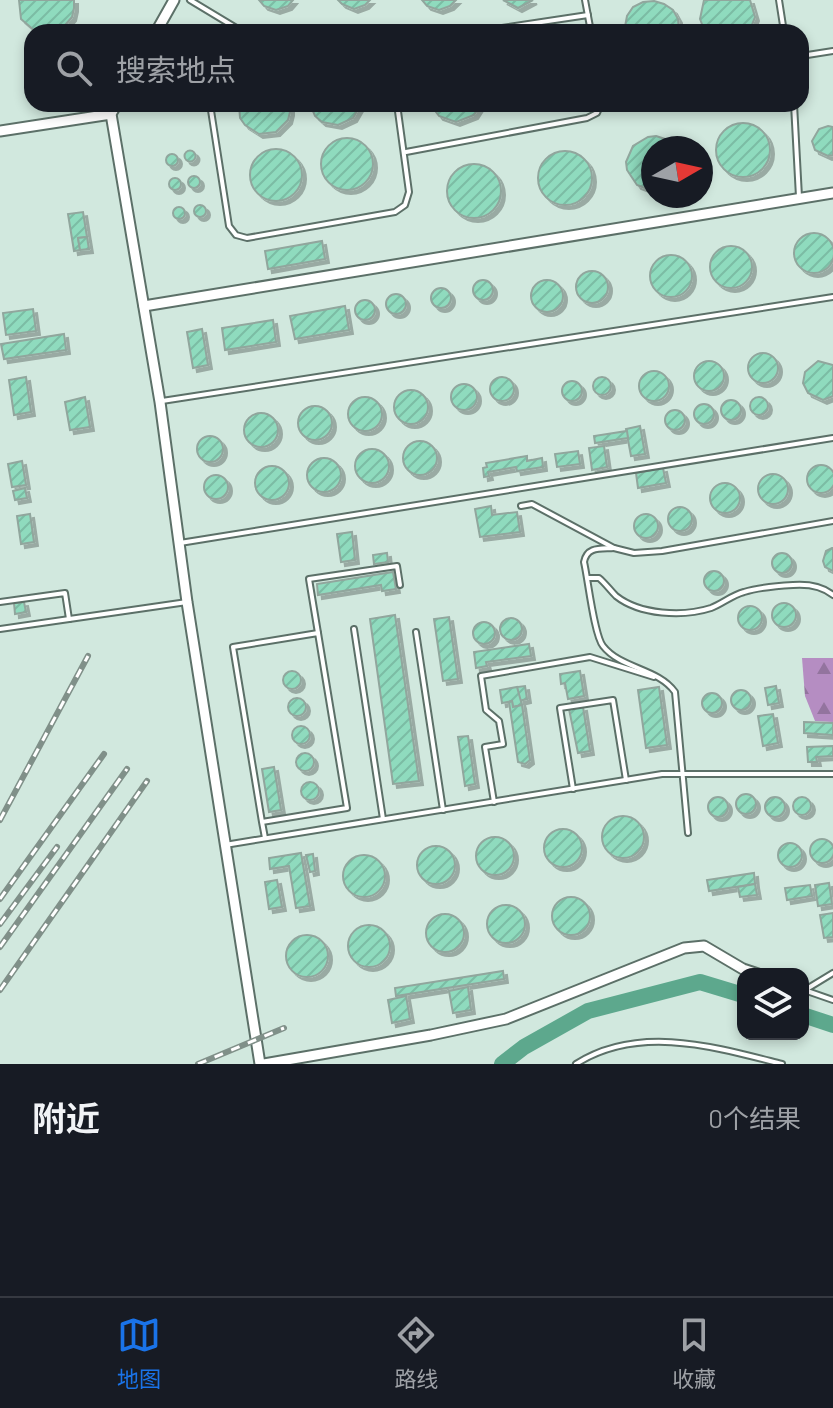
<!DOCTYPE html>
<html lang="zh">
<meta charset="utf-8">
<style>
body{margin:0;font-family:Barlow,"Noto Sans SC",sans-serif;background:#20242c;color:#f1f3f6}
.controls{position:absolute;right:24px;bottom:24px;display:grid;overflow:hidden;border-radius:16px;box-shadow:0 4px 12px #0003}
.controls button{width:72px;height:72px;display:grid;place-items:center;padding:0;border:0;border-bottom:2px solid #363941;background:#171b24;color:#f1f3f6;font:40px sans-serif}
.compass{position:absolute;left:641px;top:136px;width:72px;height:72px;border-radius:50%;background:#171b24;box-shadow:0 4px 12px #0003;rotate:81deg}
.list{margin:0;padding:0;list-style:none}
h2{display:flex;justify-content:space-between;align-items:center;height:104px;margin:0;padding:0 32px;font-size:34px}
h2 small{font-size:26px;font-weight:400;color:#9ea1a6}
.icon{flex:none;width:44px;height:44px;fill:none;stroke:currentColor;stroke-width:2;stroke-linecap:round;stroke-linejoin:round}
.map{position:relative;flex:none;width:833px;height:1064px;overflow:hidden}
.search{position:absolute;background:#171b24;box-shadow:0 4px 12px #0003;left:24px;right:24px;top:24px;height:88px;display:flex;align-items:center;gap:20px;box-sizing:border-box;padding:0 28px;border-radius:24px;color:#9ea1a6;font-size:30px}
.sheet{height:232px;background:#171b24}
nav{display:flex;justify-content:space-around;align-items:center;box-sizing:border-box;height:112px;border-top:2px solid #363941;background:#171b24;font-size:22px;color:#9ea1a6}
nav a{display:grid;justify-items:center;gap:4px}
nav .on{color:#1a73e8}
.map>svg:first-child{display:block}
.forest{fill:url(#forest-firs)}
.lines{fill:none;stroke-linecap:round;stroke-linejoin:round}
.river{stroke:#5da88d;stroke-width:16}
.building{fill:url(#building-hatch);stroke:#91a69d;stroke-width:2;filter:url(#shadow)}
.lane-casing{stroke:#5c7068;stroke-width:8}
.street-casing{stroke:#5c7068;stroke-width:13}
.lane{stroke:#fff;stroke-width:4}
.street{stroke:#fff;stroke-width:9}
.rail-casing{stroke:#809089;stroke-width:6}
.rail{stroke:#fff;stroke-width:3;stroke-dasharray:9;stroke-linecap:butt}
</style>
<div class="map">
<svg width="833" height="1064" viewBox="0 0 833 1064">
<defs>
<pattern id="forest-firs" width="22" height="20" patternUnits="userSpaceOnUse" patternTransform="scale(2)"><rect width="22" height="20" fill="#b58dc2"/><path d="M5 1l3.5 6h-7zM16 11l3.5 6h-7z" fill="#93749e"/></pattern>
<pattern id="building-hatch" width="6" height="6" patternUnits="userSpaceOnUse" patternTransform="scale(2)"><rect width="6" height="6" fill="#8fdbbe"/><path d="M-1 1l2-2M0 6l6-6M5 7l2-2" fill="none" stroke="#7bbca4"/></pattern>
<filter id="shadow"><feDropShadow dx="4" dy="4" stdDeviation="0" flood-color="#0004"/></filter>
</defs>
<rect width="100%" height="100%" fill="#d1e8de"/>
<polygon class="forest" points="802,658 833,658 833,722 815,721 805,696"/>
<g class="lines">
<g class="river">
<polyline points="803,1015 833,1025"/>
<polyline points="502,1064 524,1047 588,1011 700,982 743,995"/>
</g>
</g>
<g class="building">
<polygon points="19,0 74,0 74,8 72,17 61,30 36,32 21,19"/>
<polygon points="293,0 288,6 276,10 264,6 259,0"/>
<polygon points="338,0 370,0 365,5 354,9 342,4"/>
<polygon points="456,0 450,6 439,10 427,6 422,0"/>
<polygon points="503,0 533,0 518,8"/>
<polygon points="704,0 750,0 755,17 749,32 705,32 700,19"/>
<polygon points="654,1 664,4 673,10 678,19 679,32 624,32 627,16 633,7 643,2"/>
<polygon points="239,104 290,104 290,112 288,120 276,132 259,134 245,125 240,118"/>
<polygon points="310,104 361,104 353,118 338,125 322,122 315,116"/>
<polygon points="430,104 481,104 474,115 456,122 439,116"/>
<circle cx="743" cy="150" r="27"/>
<polygon points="828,126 833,127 833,155 828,156 815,150 812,141 819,129"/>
<polygon points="656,136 665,139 676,148 653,148 653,191 637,185 627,170 626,162 633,146 648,137"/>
<circle cx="347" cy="164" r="26"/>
<circle cx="276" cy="175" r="26"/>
<circle cx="190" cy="156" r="5.5"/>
<circle cx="565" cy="178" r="27"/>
<circle cx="172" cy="160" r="6"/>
<circle cx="474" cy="191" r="27"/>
<circle cx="194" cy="182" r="6"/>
<circle cx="175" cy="184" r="6"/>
<circle cx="200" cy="211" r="6"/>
<circle cx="179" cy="213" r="6"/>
<polygon points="83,212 87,237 78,238 80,250 74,251 68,214"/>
<circle cx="814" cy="253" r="20"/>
<polygon points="87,237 89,249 80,250 78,238"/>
<polygon points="322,241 325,259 268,269 265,251"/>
<circle cx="731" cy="267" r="21"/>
<circle cx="671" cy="276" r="21"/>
<circle cx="592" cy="287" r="16"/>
<circle cx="483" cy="290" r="10"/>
<circle cx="547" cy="296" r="16"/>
<circle cx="441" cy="298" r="10"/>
<circle cx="396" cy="304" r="10"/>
<circle cx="365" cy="310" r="10"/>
<polygon points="345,306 349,330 295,339 290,316"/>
<polygon points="33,309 36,331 6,335 3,313"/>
<polygon points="273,320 276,342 225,350 222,328"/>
<polygon points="202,329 208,365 193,368 187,332"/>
<polygon points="64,334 66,350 4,359 1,344"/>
<circle cx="763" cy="368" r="15"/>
<polygon points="818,361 833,365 833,396 823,400 808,393 803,383 805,372"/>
<circle cx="709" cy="376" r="15"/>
<circle cx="654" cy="386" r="15"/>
<circle cx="602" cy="386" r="9"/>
<circle cx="502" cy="389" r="12"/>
<polygon points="26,377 31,412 14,415 9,380"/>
<circle cx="572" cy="391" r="10"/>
<circle cx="464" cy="397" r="13"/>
<circle cx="411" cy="407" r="17"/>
<circle cx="759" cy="406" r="9"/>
<polygon points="85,397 90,427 70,430 65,402"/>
<circle cx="365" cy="414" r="17"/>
<circle cx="731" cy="410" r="10"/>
<circle cx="704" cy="414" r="10"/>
<circle cx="315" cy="423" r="17"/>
<circle cx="675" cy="420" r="10"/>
<circle cx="261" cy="430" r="17"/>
<polygon points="640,426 645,454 631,456 626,429"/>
<polygon points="627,431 628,438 595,443 594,436"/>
<circle cx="210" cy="449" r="13"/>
<circle cx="420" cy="458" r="17"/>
<polygon points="604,446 607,467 592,470 589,448"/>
<circle cx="372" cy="466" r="17"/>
<polygon points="578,451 580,464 557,467 555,454"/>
<polygon points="527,456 527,461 542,458 543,467 517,471 516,467 488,472 489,476 484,477 483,468 487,467 486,463"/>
<circle cx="324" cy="475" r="17"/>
<polygon points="22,461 26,485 12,487 8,464"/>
<circle cx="821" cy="479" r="14"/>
<circle cx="272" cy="483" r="17"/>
<polygon points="663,468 666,483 638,488 636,473"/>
<circle cx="773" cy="489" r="15"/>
<circle cx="216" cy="487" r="12"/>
<circle cx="725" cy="498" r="15"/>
<polygon points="25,488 27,498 15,500 13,491"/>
<polygon points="491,506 492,515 517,512 520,532 480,537 475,509"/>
<circle cx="680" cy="519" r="12"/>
<circle cx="646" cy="526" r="12"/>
<polygon points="30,514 34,542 21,544 17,516"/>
<polygon points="352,532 355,560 341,562 337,534"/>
<polygon points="832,548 833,548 833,571 825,567 823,561 826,551"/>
<circle cx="782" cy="563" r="10"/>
<polygon points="387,553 388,562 374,564 373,555"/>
<circle cx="714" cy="581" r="10"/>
<polygon points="393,572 396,589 382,591 381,585 318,595 317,584"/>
<polygon points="24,602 26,612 15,614 14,603"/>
<circle cx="784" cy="615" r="12"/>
<circle cx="750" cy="618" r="12"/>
<polygon points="395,615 419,781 393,784 370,619"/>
<polygon points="449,617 458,679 443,681 434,619"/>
<circle cx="511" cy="629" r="11"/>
<circle cx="484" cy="633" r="11"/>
<polygon points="529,644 531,656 486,662 487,666 476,668 474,652"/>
<circle cx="292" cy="680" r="9"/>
<polygon points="580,671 584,696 568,699 565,683 561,684 560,674"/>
<polygon points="525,686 527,699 519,701 517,687"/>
<polygon points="776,686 779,703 768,705 765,688"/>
<polygon points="517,687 522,705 513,707 512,701 502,703 500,690"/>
<polygon points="659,687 667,745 646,748 638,690"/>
<circle cx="741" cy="700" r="10"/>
<circle cx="712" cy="703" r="10"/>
<circle cx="297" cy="707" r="9"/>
<polygon points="512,701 513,707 522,705 530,760 525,764 518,762 509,702"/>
<polygon points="583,707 590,751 578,753 569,709"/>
<polygon points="773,714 778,743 763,746 758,716"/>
<polygon points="804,722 833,723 833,735 804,733"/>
<circle cx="301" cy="735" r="9"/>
<polygon points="468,736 475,784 465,786 458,737"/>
<polygon points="833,746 833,756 816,757 817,762 808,762 807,747"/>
<circle cx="305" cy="762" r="9"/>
<polygon points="274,767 281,810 269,812 262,769"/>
<circle cx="310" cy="791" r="9"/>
<circle cx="746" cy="804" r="10"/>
<circle cx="802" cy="806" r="9"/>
<circle cx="775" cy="807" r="10"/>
<circle cx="718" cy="807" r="10"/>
<circle cx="623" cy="837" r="21"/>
<circle cx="563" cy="848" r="19"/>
<circle cx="495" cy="856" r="19"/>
<circle cx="822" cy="851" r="12"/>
<circle cx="790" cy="855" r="12"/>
<circle cx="436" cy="865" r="19"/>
<polygon points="301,853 310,906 296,908 289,866 270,869 269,858"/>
<polygon points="313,854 315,871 310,872 306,855"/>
<circle cx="364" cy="876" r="21"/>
<polygon points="754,873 755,884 709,891 707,880"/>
<polygon points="277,880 282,907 269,909 265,882"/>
<polygon points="829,883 832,904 818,906 815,885"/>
<polygon points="755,884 757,895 740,897 738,887"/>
<polygon points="810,885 812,896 787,900 785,888"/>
<circle cx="571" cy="916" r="19"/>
<circle cx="506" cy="924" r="19"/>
<polygon points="833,913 833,937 824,938 820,915"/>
<circle cx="445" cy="933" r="19"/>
<circle cx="369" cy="946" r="21"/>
<circle cx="307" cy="956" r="21"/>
<polygon points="503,971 504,979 396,996 395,988"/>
<polygon points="468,987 471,1010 453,1013 449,991"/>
<polygon points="406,996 410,1019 392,1023 388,1000"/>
</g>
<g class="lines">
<defs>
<g id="lane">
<polyline points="190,0 243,32"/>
<polyline points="585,0 591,32"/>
<polyline points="779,0 784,32"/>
<polyline points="475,32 588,15"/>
<polyline points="801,56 833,51"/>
<polyline points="210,104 229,226 236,235 247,238 395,212 405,205 409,192 397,104"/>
<polyline points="794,104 799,197"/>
<polyline points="406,152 587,118 597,113 601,104"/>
<polyline points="162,401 833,297"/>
<polyline points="521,506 532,504 614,548 634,553 662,551 833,521"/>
<polyline points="180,543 833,438"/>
<path d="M614,548C601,549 587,546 584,562C588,579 594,635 603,646C621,669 658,668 675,692L688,833"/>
<path d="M588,578H599C605,583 610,590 616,596C640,615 683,617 711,608C722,604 732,595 744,592C760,587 776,586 793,585C807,584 822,586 833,595"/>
<polyline points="0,602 65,593 69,619"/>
<polyline points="0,629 187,602"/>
<polyline points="354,629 383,819"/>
<polyline points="416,632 443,810"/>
<polyline points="318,633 309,579 397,566 400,585"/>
<polyline points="573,789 560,708 613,700 626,780"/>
<polyline points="494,802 485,747 503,744 499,721 486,710 481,676 590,657 654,677"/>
<polyline points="383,819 225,845 662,774 833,774"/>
<polyline points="262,822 347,808 318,633 233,647 262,822 265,838"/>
<polyline points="805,990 833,973"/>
<polyline points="807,991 833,1000"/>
<path d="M576,1064C639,1024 715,1047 782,1064"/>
</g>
<g id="street">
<polyline points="156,32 174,0"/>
<polyline points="117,104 111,114 160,402 187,602 260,1064"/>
<polyline points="0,131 111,114"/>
<polyline points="144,306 833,193"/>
<polyline points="803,990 805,990"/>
<polyline points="264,1064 431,1035 506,1019 684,948 704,946 743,969 758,974"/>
</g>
</defs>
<use href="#lane" class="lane-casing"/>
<use href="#street" class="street-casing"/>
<use href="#lane" class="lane"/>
<use href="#street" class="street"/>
<defs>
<g id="rail">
<polyline points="0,820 88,656"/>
<polyline points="0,899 104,754"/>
<polyline points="0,924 57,847"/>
<polyline points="0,947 127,769"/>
<polyline points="0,990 147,781"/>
<polyline points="198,1064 284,1028"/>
</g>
</defs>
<use href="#rail" class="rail-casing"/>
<use href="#rail" class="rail"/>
</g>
</svg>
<div class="controls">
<button><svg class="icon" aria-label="layers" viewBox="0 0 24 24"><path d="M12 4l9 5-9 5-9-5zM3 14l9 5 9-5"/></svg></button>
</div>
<svg class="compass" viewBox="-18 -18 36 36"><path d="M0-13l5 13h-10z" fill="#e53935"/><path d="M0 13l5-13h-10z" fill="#9ea1a6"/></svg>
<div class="search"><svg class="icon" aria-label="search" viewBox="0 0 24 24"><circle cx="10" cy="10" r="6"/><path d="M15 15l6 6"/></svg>搜索地点</div>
</div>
<section class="sheet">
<h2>附近<small>0个结果</small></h2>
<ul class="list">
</ul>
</section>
<nav>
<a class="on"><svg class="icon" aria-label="map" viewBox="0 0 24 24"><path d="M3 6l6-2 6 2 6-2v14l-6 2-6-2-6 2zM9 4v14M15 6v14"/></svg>地图</a>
<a><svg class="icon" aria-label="directions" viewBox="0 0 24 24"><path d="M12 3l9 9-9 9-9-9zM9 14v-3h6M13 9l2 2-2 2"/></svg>路线</a>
<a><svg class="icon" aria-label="saved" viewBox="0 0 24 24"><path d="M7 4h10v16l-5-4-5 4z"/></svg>收藏</a>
</nav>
